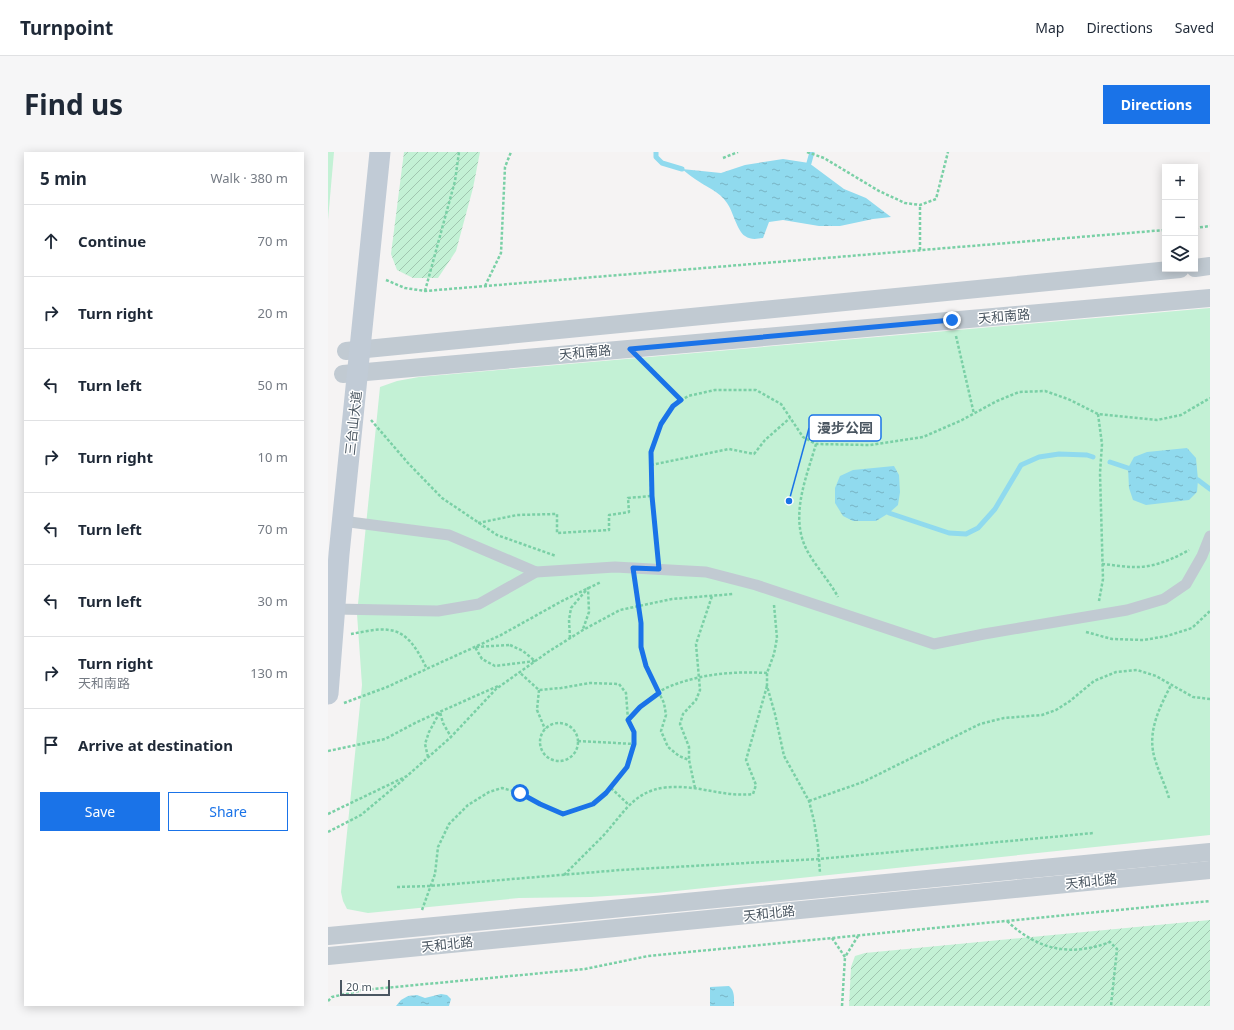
<!DOCTYPE html>
<meta charset="utf-8">
<style>
body{margin:0;font-family:"Noto Sans","Noto Sans SC",sans-serif;background:#f6f6f7;color:#1f2937}
.controls{position:absolute;right:12px;top:12px;display:grid;overflow:hidden;border-radius:0px;box-shadow:0 2px 10px #0003}
.controls button{width:36px;height:36px;display:grid;place-items:center;padding:0;border:0;border-bottom:1px solid #e0e1e3;background:#fff;color:#1f2937;font:20px sans-serif}
.scale{position:absolute;left:12px;bottom:10px;width:50px;box-sizing:border-box;padding-left:4px;border:2px solid #4a5661;border-top:0;font-size:11px;line-height:14px;white-space:nowrap;color:#4a5661;-webkit-text-stroke:3px #fff;paint-order:stroke}
.stop{position:absolute;width:12px;height:12px;margin:-9px;border:3px solid #1a73e8;border-radius:50%;background:#fff}
.stop.end{background:#1a73e8;border-color:#fff;box-shadow:0 1px 4px #0008}
.list{margin:0;padding:0;list-style:none}
h2{display:flex;justify-content:space-between;align-items:center;height:52px;margin:0;padding:0 16px;font-size:17px}
h2 small{font-size:13px;font-weight:400;color:#747a83}
.list li{display:grid;grid-template-columns:26px 1fr auto;gap:12px;align-items:center;box-sizing:border-box;height:72px;padding:0 16px;border-top:1px solid #e0e1e3}
.list b{display:block;font-size:15px;white-space:nowrap}
.list p{margin:0;font-size:13px;white-space:nowrap;color:#747a83}
.list em{font-size:13px;font-style:normal;color:#747a83}
.actions{display:flex;gap:8px;padding:12px 16px}
.actions a{flex:1;padding:9px 0;border:1px solid #1a73e8;border-radius:0px;text-align:center;font-size:14px;color:#1a73e8}
.actions .main{background:#1a73e8;color:#fff}
.icon{flex:none;width:22px;height:22px;fill:none;stroke:currentColor;stroke-width:2;stroke-linecap:round;stroke-linejoin:round}
.map{position:relative;flex:none;width:882px;height:854px;overflow:hidden;border-radius:0px}
header{display:flex;align-items:center;gap:24px;box-sizing:border-box;height:56px;padding:0 20px;background:#fff;border-bottom:1px solid #e0e1e3}
header strong{font-size:19px}
nav{display:flex;gap:22px;margin-inline-start:auto;font-size:14px}
.intro{display:flex;align-items:center;justify-content:space-between;box-sizing:border-box;height:96px;padding:0 24px}
h1{margin:0;font-size:28px}
.button{padding:10px 18px;border-radius:0px;background:#1a73e8;color:#fff;font-size:14px;font-weight:700}
main{display:flex;gap:24px;padding:0 24px}
aside{flex:1;background:#fff;border-radius:0px;box-shadow:0 2px 10px #0003}
.map>svg:first-child{display:block}
.green{fill:#c3f1d5}
.garden{fill:url(#garden-furrows)}
.water{fill:url(#water-ripples)}
.lines{fill:none;stroke-linecap:round;stroke-linejoin:round}
.stream{stroke:#90daee;stroke-width:5}
.path{stroke:#7ad0a6;stroke-width:2.5;stroke-dasharray:3 2;stroke-linecap:butt}
.pedestrian{stroke:#c1cad2;stroke-width:11}
.tertiary{stroke:#c1cad2;stroke-width:18}
.secondary{stroke:#c1cbd6;stroke-width:21}
.route{stroke:#1a73e8;stroke-width:5}
.labels{text-anchor:middle;stroke-width:3;stroke-linejoin:round;paint-order:stroke}
.street-label{font-size:13px;fill:#4a5661;stroke:#fff}
.leader{fill:none;stroke:#1a73e8;stroke-width:1.5}
.callout-dot{fill:#1a73e8;stroke:#fff;stroke-width:1.5}
.callout{fill:#fff;stroke:#1a73e8;stroke-width:1.5}
.callout-label{font-size:14px;text-anchor:middle;font-weight:bold;fill:#4a5661}
</style>
<header>
<strong>Turnpoint</strong>
<nav><a>Map</a><a>Directions</a><a>Saved</a></nav>
</header>
<div class="intro"><h1>Find us</h1><a class="button">Directions</a></div>
<main>
<aside>
<h2>5 min<small>Walk · 380 m</small></h2>
<ul class="list">
<li><svg class="icon" aria-label="ahead" viewBox="0 0 24 24"><path d="M12 20V5M6 11l6-6 6 6"/></svg><div><b>Continue</b></div><em>70 m</em></li>
<li><svg class="icon" aria-label="right" viewBox="0 0 24 24"><path d="M7 20v-9h11M14 6l5 5-5 5"/></svg><div><b>Turn right</b></div><em>20 m</em></li>
<li><svg class="icon" aria-label="left" viewBox="0 0 24 24"><path d="M17 20v-9H6M10 6l-5 5 5 5"/></svg><div><b>Turn left</b></div><em>50 m</em></li>
<li><svg class="icon" aria-label="right" viewBox="0 0 24 24"><path d="M7 20v-9h11M14 6l5 5-5 5"/></svg><div><b>Turn right</b></div><em>10 m</em></li>
<li><svg class="icon" aria-label="left" viewBox="0 0 24 24"><path d="M17 20v-9H6M10 6l-5 5 5 5"/></svg><div><b>Turn left</b></div><em>70 m</em></li>
<li><svg class="icon" aria-label="left" viewBox="0 0 24 24"><path d="M17 20v-9H6M10 6l-5 5 5 5"/></svg><div><b>Turn left</b></div><em>30 m</em></li>
<li><svg class="icon" aria-label="right" viewBox="0 0 24 24"><path d="M7 20v-9h11M14 6l5 5-5 5"/></svg><div><b>Turn right</b><p>天和南路</p></div><em>130 m</em></li>
<li><svg class="icon" aria-label="arrive" viewBox="0 0 24 24"><path d="M6 21V4h12l-3 4 3 4H6"/></svg><div><b>Arrive at destination</b></div></li>
</ul>
<div class="actions"><a class="main">Save</a><a>Share</a></div>
</aside>
<div class="map">
<svg width="882" height="854" viewBox="0 0 882 854">
<defs>
<pattern id="garden-furrows" width="10" height="10" patternUnits="userSpaceOnUse"><rect width="10" height="10" fill="#c3f1d5"/><path d="M-1 1l2-2M0 10L10 0M9 11l2-2" fill="none" stroke="#a0c6b0"/></pattern>
<pattern id="water-ripples" width="26" height="14" patternUnits="userSpaceOnUse"><rect width="26" height="14" fill="#90daee"/><path d="M2 4q2-2 4 0t4 0M15 11q2-2 4 0t4 0" fill="none" stroke="#78b4c4"/></pattern>
</defs>
<rect width="100%" height="100%" fill="#f5f3f3"/>
<g class="green">
<polygon points="0,0 6,0 0,68"/>
<polygon points="882,156 882,683 329,741 263,745 191,746 40,761 19,757 15,749 13,740 34,533 29,462 52,235 69,229 91,225"/>
</g>
<g class="garden">
<polygon points="76,0 152,0 145,36 128,99 110,126 85,126 69,118 63,102"/>
<polygon points="882,768 882,854 521,854 523,815 527,804 537,801"/>
</g>
<g class="water">
<path d="M455,7L481,11L516,37L538,46L563,65L545,67L512,74H491L455,68L441,70L435,86C428,87 423,88 417,84C409,79 405,59 399,51C391,39 378,35 367,27C362,24 358,20 354,17L393,21L417,13Z"/>
<polygon points="859,296 868,306 870,328 869,340 861,348 818,353 805,348 801,336 800,316 806,305 819,300"/>
<polygon points="566,314 571,323 572,340 570,353 561,361 548,369 525,369 515,364 507,351 507,336 512,324 525,318"/>
<path d="M401,834C407,839 406,846 406,854H382V835Z"/>
<polygon points="113,842 119,843 123,847 121,854 68,854 73,848 80,844 89,843 97,846"/>
</g>
<g class="lines">
<g class="stream">
<polyline points="328,0 328,5 334,11 354,17"/>
<polyline points="481,11 484,0"/>
<polyline points="782,310 800,316"/>
<polyline points="870,328 882,337"/>
<polyline points="561,361 621,381 638,382 650,376 667,357 693,313 711,305 731,302 759,303 765,305"/>
</g>
<g class="path">
<polyline points="479,0 496,6 551,39 577,51 592,53 608,47 620,0"/>
<polyline points="395,6 410,0"/>
<polyline points="867,76 882,74"/>
<polyline points="592,98 592,53"/>
<polyline points="58,128 77,136 97,139 837,78"/>
<polyline points="157,134 173,101 177,15 183,0"/>
<polyline points="97,139 127,29 131,0"/>
<polyline points="628,184 646,262"/>
<polyline points="319,212 353,248"/>
<polyline points="770,262 774,292 772,321 775,427 771,449"/>
<polyline points="43,268 80,311 114,346 169,383 228,404"/>
<path d="M488,292C478,327 460,367 481,402C490,417 502,430 510,445"/>
<polyline points="323,313 401,297 426,302 437,288 462,266"/>
<polyline points="150,371 189,363 229,362 229,381 281,378 281,363 301,360 300,346 323,344"/>
<polyline points="330,404 323,344 323,300 333,272 345,254 360,244 387,238 428,238 453,252 475,285 488,292 542,293 595,285 634,268 669,249 691,240 717,239 740,247 770,262 829,268 853,263 882,246"/>
<path d="M774,412C785,413 796,415 806,415C825,416 845,407 861,398"/>
<polyline points="306,428 313,471 313,495 318,514 336,551 338,563 333,579 340,595 351,604 361,608"/>
<polyline points="446,453 449,486 446,502 439,521 439,534 447,562 456,604 481,649 486,669 490,694 492,721"/>
<polyline points="758,480 784,487 816,488 839,484 864,476 882,459"/>
<path d="M23,482C35,480 49,476 61,478C81,480 91,501 99,517"/>
<polyline points="242,486 241,468 243,456 260,436 261,460 255,477"/>
<polygon points="182,493 195,499 207,509 167,514 154,507 147,495"/>
<polyline points="211,538 209,558 217,577"/>
<polyline points="16,551 59,535 173,483 234,449 273,430"/>
<path d="M300,568C310,558 326,541 338,536C370,522 405,519 439,521"/>
<circle cx="231" cy="590" r="19"/>
<polyline points="250,589 306,592"/>
<polyline points="0,599 57,587 89,570 170,534"/>
<polyline points="100,605 97,592 101,580 112,560 115,571 123,585"/>
<polyline points="283,636 301,653"/>
<polyline points="367,636 361,608 361,595 352,572 355,562 368,548 372,538 368,492 384,444"/>
<path d="M841,646C837,632 827,612 825,599C821,575 833,553 843,533"/>
<polyline points="481,649 535,630 652,572 676,566 714,563 728,558 742,549 766,529 788,520 809,518 828,524 865,545 882,547"/>
<polyline points="0,662 79,624 123,585 168,537 220,500 255,478 292,458 344,447 405,442"/>
<polyline points="0,680 33,663 76,627"/>
<path d="M236,723C249,710 262,697 275,684C300,656 309,633 353,635C378,636 400,645 425,642L428,633L418,608L439,534"/>
<polyline points="69,735 102,734 292,718 491,707 766,681"/>
<polyline points="94,758 107,722 110,695 121,672 140,653 161,640 174,636 192,641 212,652 235,662 265,653 278,641 299,615 306,592 306,580 300,568 298,541 291,532 262,531 233,536 211,538 191,520"/>
<path d="M679,769C710,798 742,805 782,790L789,797L783,854"/>
<polyline points="504,786 517,805 530,784"/>
<polyline points="0,849 4,845 35,838 257,817 320,804 882,749"/>
<polyline points="514,854 517,805"/>
</g>
<g class="pedestrian">
<polyline points="14,369 121,383 208,420"/>
<polyline points="7,457 110,459 151,452 208,420 287,415 378,420 428,433 606,492 656,482 799,458 836,447 858,432 874,404 882,384"/>
</g>
<g class="tertiary">
<polyline points="867,116 882,114"/>
<polyline points="18,199 852,117"/>
<polyline points="15,222 882,146"/>
<polyline points="0,784 882,700"/>
<polyline points="0,804 882,718"/>
</g>
<polyline class="secondary" points="0,542 11,402 52,0"/>
</g>
<g class="lines">
<polyline class="route" points="192,641 212,652 235,662 265,652 278,641 299,615 306,592 306,580 300,568 312,555 331,541 318,514 313,495 313,471 305,416 331,417 324,344 323,300 333,272 345,254 353,248 302,197 624,168"/>
</g>
<g class="labels">
<g class="street-label">
<text transform="translate(676 164) rotate(-5)" y="5">天和南路</text>
<text transform="translate(257 200) rotate(-5)" y="5">天和南路</text>
<text transform="translate(25 271) rotate(-84)" y="5">三台山大道</text>
<text transform="translate(763 729) rotate(-6)" y="5">天和北路</text>
<text transform="translate(441 761) rotate(-6)" y="5">天和北路</text>
<text transform="translate(119 792) rotate(-6)" y="5">天和北路</text>
</g>
</g>
<path class="leader" d="M461 349L481 276"/>
<circle class="callout-dot" cx="461" cy="349" r="4"/>
<rect class="callout" x="481" y="263" width="72" height="26" rx="4"/>
<g class="callout-label">
<text x="517" y="281">漫步公园</text>
</g>
</svg>
<div class="controls">
<button>+</button>
<button>−</button>
<button><svg class="icon" aria-label="layers" viewBox="0 0 24 24"><path d="M12 4l9 5-9 5-9-5zM3 14l9 5 9-5"/></svg></button>
</div>
<div class="scale">20 m</div>
<div class="stop" style="left:192px;top:641px"></div>
<div class="stop end" style="left:624px;top:168px"></div>
</div>
</main>
